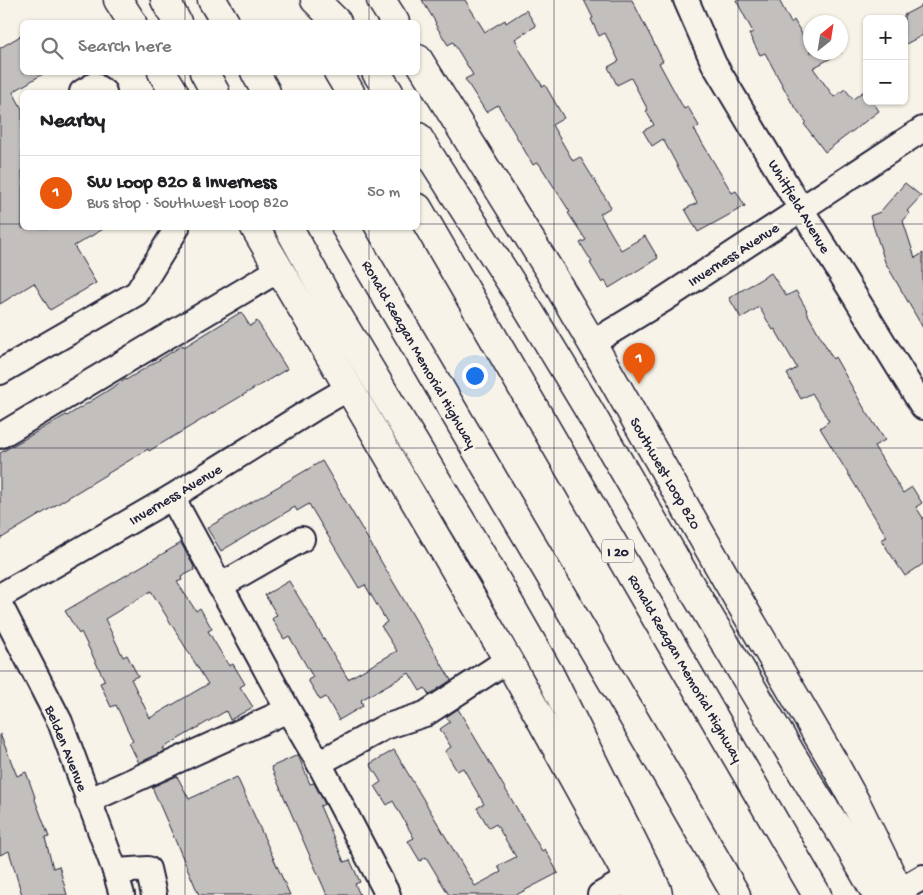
<!DOCTYPE html>
<meta charset="utf-8">
<style>
body{margin:0;font-family:"Gochi Hand",sans-serif;background:#f6f6f6;color:#202124}
.controls{position:absolute;right:15px;top:15px;display:grid;overflow:hidden;border-radius:8px;box-shadow:0 1px 4px #0004}
.controls button{width:45px;height:45px;display:grid;place-items:center;padding:0;border:0;border-bottom:1px solid #e0e0e0;background:#fff;color:#202124;font:25px sans-serif}
.compass{position:absolute;left:803px;top:15px;width:45px;height:45px;border-radius:50%;background:#fff;box-shadow:0 1px 4px #0004;rotate:30deg}
.you{position:absolute;left:474px;top:375px;width:18px;height:18px;margin:-12px;border:4px solid #fff;border-radius:50%;background:#1a73e8;box-shadow:0 0 0 8px #1a73e833}
.badge{display:grid;place-items:center;width:32px;height:32px;border-radius:50%;background:#ea580c;color:#fff;font-size:16px;font-weight:700}
.pin{position:absolute;translate:-50% -41px;filter:drop-shadow(0 1px 2px #0008)}
.pin::after{content:'';position:absolute;top:26px;width:18px;height:15px;background:inherit;clip-path:polygon(0 0,100% 0,50% 100%)}
.list{margin:0;padding:0;list-style:none}
h2{display:flex;justify-content:space-between;align-items:center;height:65px;margin:0;padding:0 20px;font-size:21px}
h2 small{font-size:16px;font-weight:400;color:#757577}
.list li{display:grid;grid-template-columns:32px 1fr auto;gap:15px;align-items:center;box-sizing:border-box;height:75px;padding:0 20px;border-top:1px solid #e0e0e0}
.list b{display:block;font-size:19px;white-space:nowrap}
.list p{margin:0;font-size:16px;white-space:nowrap;color:#757577}
.list em{font-size:16px;font-style:normal;color:#757577}
.icon{flex:none;width:28px;height:28px;fill:none;stroke:currentColor;stroke-width:2;stroke-linecap:round;stroke-linejoin:round}
.map{position:relative;flex:none;width:923px;height:895px;overflow:hidden}
.search{position:absolute;background:#fff;box-shadow:0 1px 4px #0004;left:20px;top:20px;width:400px;height:55px;display:flex;align-items:center;gap:12px;box-sizing:border-box;padding:0 18px;border-radius:8px;color:#757577;font-size:19px}
.panel{position:absolute;background:#fff;box-shadow:0 1px 4px #0004;left:20px;top:90px;width:400px;height:140px;border-radius:8px}
.map>svg:first-child{display:block}
.building{fill:#c2bfbd;stroke:#22223b;fill-rule:evenodd}
.lines{fill:none;stroke-linecap:round;stroke-linejoin:round}
.minor-casing{stroke:#22223b;stroke-width:28}
.major-casing{stroke:#22223b;stroke-width:31}
.highway-casing{stroke:#22223b;stroke-width:31}
.minor{stroke:#f7f3e8;stroke-width:24}
.major{stroke:#f7f3e8;stroke-width:28}
.highway{stroke:#f7f3e8;stroke-width:28}
.grid{fill:none;stroke:#22223b;stroke-width:1;stroke-opacity:0.55}
.labels{text-anchor:middle;stroke-width:5;stroke-linejoin:round;paint-order:stroke}
.shield{fill:#f7f3e8;stroke:#62616f;stroke-width:1}
.shield-label{font-size:14px;font-weight:bold;fill:#22223b}
.street-label{font-size:15px;fill:#22223b;stroke:#f7f3e8}
</style>
<div class="map">
<svg width="923" height="895" viewBox="0 0 923 895">
<rect width="100%" height="100%" fill="#f7f3e8"/>
<filter id="ink" filterUnits="userSpaceOnUse"><feTurbulence type="fractalNoise" baseFrequency=".02" numOctaves="2"/><feDisplacementMap in="SourceGraphic" scale="10" xChannelSelector="R" yChannelSelector="G"/><feConvolveMatrix kernelMatrix="1 2 1 2 8 2 1 2 1" color-interpolation-filters="sRGB"/></filter>
<g filter="url(#ink)">
<g class="building">
<polygon points="422,0 465,0 485,32 505,20 506,23 526,10 536,26 515,39 519,46 518,47 543,87 545,85 564,118 552,125 573,161 580,157 611,207 600,214 621,250 645,236 658,258 609,288 605,281 602,283 590,263 592,262 580,243 586,240 568,213 570,212 538,162 533,165 498,105 486,112 465,79 473,75 453,42 448,45 435,24 436,23"/>
<polygon points="584,0 632,0 663,61 659,63 684,109 688,107 699,126 694,129 732,193 736,191 745,206 698,232 685,209 697,203 663,139 652,146 643,131 654,125 646,111 648,110 631,78 617,85 608,67 619,61 605,33 599,36 591,19 593,18"/>
<polygon points="736,0 779,0 791,23 794,20 803,36 810,32 810,52 842,52 813,68 834,97 845,89 853,99 864,91 867,95 867,101 872,101 879,111 825,152 804,124 806,122 792,103 765,53 760,55 749,34 753,32"/>
<polygon points="923,5 923,35 904,45 904,15"/>
<polygon points="22,35 22,72 46,72 13,92 22,109 22,228 105,228 74,246 96,283 50,310 34,283 0,304 0,48"/>
<polygon points="905,183 921,196 907,211 910,213 903,221 915,258 923,253 923,328 885,262 870,216 880,212"/>
<polygon points="771,273 786,296 796,291 807,310 806,311 833,359 835,357 864,408 885,440 874,446 903,493 912,487 922,503 916,507 923,518 923,564 905,576 881,540 887,537 820,428 829,421 812,393 801,399 787,374 797,368 775,329 773,330 759,307 741,318 729,298"/>
<polygon points="241,312 250,326 257,321 287,369 149,451 148,449 0,539 0,453 66,415 67,416 126,379 126,380 183,345 184,347"/>
<polygon points="322,461 451,680 429,695 425,688 420,691 409,673 361,700 363,706 339,720 326,697 320,700 308,680 313,677 289,636 284,639 272,619 277,615 265,595 289,581 348,679 397,651 381,626 387,622 365,585 359,588 309,504 297,511 295,507 221,551 207,528"/>
<path d="M181,543L194,567L193,568L194,570L181,577L182,580L177,582L196,611L200,608L212,629L208,631L229,666L233,664L245,684L240,687L253,707L230,720L226,711L163,748L165,751L139,763L129,743L133,741L116,705L111,707L100,683L105,681L81,632L79,634L65,611ZM151,591L208,684L150,718L131,679L138,676L127,655L123,657L105,619Z"/>
<polygon points="458,709 542,851 545,849 558,873 516,895 449,895 426,857 420,861 408,841 414,838 393,801 387,805 375,786 381,782 370,764 394,750 475,886 501,872 498,866 516,857 496,824 489,828 477,808 484,804 463,768 457,771 445,751 451,747 440,729 450,722 446,717"/>
<polygon points="0,734 17,776 26,772 35,797 34,797 49,837 45,838 53,868 59,866 67,895 22,895 9,851 0,855"/>
<polygon points="298,755 310,784 314,783 325,804 320,806 344,862 350,860 360,882 355,884 360,895 327,895 271,767"/>
<polygon points="177,776 189,799 237,777 290,895 199,895 152,787"/>
</g>
<g class="lines">
<defs>
<g id="minor">
<polyline points="686,0 714,64 801,209 923,407"/>
<polyline points="82,92 94,85 104,92"/>
<polyline points="592,343 663,300 923,129"/>
<polyline points="0,372 137,293 177,228"/>
<polyline points="0,436 280,269"/>
<polyline points="172,497 288,710 319,763 388,895"/>
<polyline points="220,586 302,539"/>
<polyline points="0,596 172,497 313,409 349,388"/>
<polyline points="0,605 60,722 115,871 122,895"/>
<polyline points="319,763 385,727 425,714 508,660"/>
<polyline points="88,801 288,710"/>
<polyline points="115,871 148,869 154,895"/>
<polyline points="899,891 923,877"/>
<polyline points="600,895 628,879"/>
</g>
<g id="major">
<polyline points="118,0 132,22"/>
<polyline points="381,0 395,22"/>
<polyline points="418,59 551,273 592,343 728,582 834,763 857,805 901,895"/>
<polyline points="162,72 174,92"/>
<polyline points="255,228 508,660 638,895"/>
</g>
<g id="highway">
<polyline points="165,0 177,22"/>
<polyline points="212,0 225,22"/>
<polyline points="315,0 337,22"/>
<polyline points="204,72 215,92"/>
<polyline points="255,72 266,92"/>
<polyline points="338,72 350,92"/>
<polyline points="376,72 389,92"/>
<polyline points="418,137 526,306 587,407 695,593 817,797 843,836 877,895"/>
<polyline points="418,208 817,895"/>
<polyline points="289,228 332,306 485,561 549,673 657,890 658,895"/>
<polyline points="346,228 656,756 736,895"/>
</g>
</defs>
<use href="#minor" class="minor-casing"/>
<use href="#major" class="major-casing"/>
<use href="#highway" class="highway-casing"/>
<use href="#minor" class="minor"/>
<use href="#major" class="major"/>
<use href="#highway" class="highway"/>
</g>
</g>
<path class="grid" d="M185,0V22M369,0V22M554,0V895M738,0V895M185,72V92M369,72V92M0,224H22M418,224H923M185,228V895M369,228V895M0,448H923M0,671H923"/>
<g class="labels">
<rect class="shield" x="602" y="539.5" width="32" height="23" rx="4"/>
<g class="shield-label">
<text x="618" y="556">I 20</text>
</g>
<g class="street-label">
<text transform="translate(800 206) rotate(59)" y="5">Whitfield Avenue</text>
<text transform="translate(733 254) rotate(-33)" y="5">Inverness Avenue</text>
<text transform="translate(420 354) rotate(60)" y="5">Ronald Reagan Memorial Highway</text>
<text transform="translate(666 473) rotate(60)" y="5">Southwest Loop 820</text>
<text transform="translate(175 494) rotate(-31)" y="5">Inverness Avenue</text>
<text transform="translate(686 668) rotate(60)" y="5">Ronald Reagan Memorial Highway</text>
<text transform="translate(67 748) rotate(68)" y="5">Belden Avenue</text>
</g>
</g>
</svg>
<div class="controls">
<button>+</button>
<button>−</button>
</div>
<svg class="compass" viewBox="-18 -18 36 36"><path d="M0-13l5 13h-10z" fill="#e53935"/><path d="M0 13l5-13h-10z" fill="#757577"/></svg>
<div class="you"></div>
<div class="pin badge" style="left:639px;top:384px">1</div>
<div class="search"><svg class="icon" aria-label="search" viewBox="0 0 24 24"><circle cx="10" cy="10" r="6"/><path d="M15 15l6 6"/></svg>Search here</div>
<section class="panel">
<h2>Nearby<small></small></h2>
<ul class="list">
<li><span class="badge">1</span><div><b>SW Loop 820 &amp; Inverness</b><p>Bus stop · Southwest Loop 820</p></div><em>50 m</em></li>
</ul>
</section>
</div>
